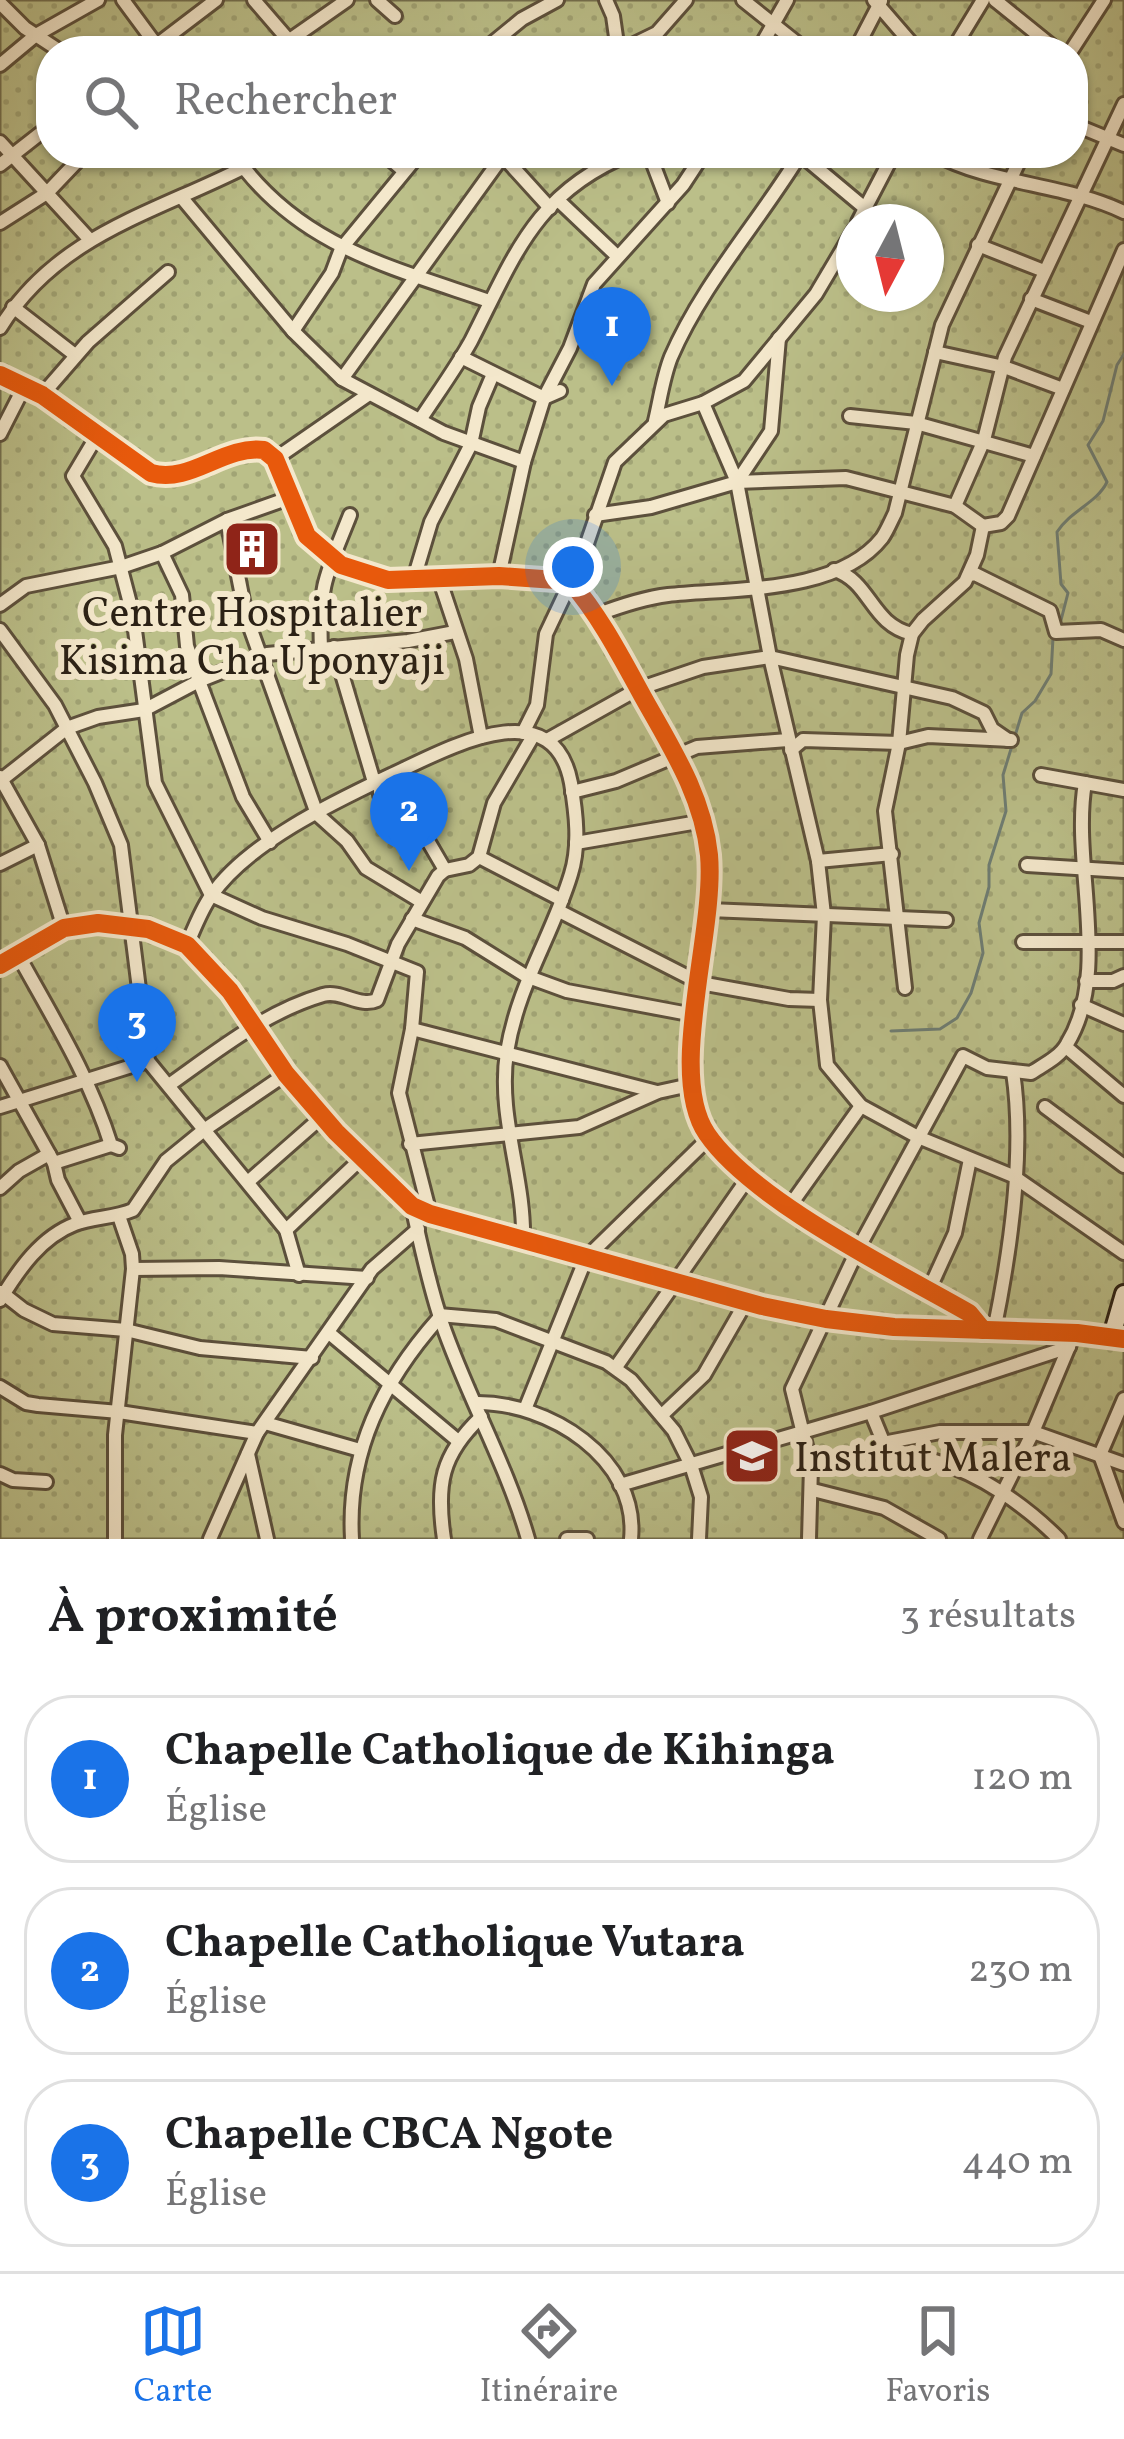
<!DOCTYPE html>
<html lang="fr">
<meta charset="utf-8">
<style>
body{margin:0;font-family:Vollkorn,serif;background:#f6f6f6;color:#202124}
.compass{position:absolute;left:836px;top:204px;width:108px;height:108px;border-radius:50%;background:#fff;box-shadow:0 3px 9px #0004;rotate:187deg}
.you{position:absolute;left:573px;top:567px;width:42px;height:42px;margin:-30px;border:9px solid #fff;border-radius:50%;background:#1a73e8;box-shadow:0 0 0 18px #1a73e833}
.badge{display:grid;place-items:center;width:78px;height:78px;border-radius:50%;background:#1a73e8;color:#fff;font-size:39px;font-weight:700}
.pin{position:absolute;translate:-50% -99px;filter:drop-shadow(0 3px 6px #0008)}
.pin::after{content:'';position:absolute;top:63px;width:42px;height:36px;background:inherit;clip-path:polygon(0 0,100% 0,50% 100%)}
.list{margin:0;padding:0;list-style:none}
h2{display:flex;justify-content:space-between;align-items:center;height:156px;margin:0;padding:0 48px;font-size:51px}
h2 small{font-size:39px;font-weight:400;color:#757577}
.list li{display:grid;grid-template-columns:78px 1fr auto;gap:36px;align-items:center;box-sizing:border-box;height:168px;margin:0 24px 24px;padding:0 24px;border:3px solid #e0e0e0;border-radius:48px}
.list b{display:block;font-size:45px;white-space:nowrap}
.list p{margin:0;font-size:39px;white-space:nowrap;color:#757577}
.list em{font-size:39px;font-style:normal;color:#757577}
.icon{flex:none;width:66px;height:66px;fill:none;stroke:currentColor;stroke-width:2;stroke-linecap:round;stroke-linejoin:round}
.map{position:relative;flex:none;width:1124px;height:1539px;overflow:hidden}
.search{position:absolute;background:#fff;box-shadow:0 3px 9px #0004;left:36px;right:36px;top:36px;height:132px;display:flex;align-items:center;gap:30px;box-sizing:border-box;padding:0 42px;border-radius:48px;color:#757577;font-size:45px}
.sheet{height:732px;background:#fff}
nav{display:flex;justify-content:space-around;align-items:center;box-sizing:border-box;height:168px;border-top:3px solid #e0e0e0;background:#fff;font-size:33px;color:#757577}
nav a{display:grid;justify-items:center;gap:6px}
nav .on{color:#1a73e8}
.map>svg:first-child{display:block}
.park{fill:url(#park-dots);stroke:#73704f;stroke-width:3;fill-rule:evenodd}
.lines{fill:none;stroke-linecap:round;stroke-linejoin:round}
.stream{stroke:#6e7d73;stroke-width:3}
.street-casing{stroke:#5c503c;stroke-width:18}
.secondary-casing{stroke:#2b2115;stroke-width:22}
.street{stroke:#f4e8cc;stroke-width:12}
.secondary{stroke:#f4e8cc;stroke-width:16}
.cycleway-casing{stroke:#f4e8cc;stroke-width:26}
.cycleway{stroke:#e8590c;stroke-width:18}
.labels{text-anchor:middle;stroke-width:12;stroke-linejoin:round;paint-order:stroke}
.poi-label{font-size:42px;fill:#2b2115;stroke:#f4e8cc}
</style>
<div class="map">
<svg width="1124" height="1539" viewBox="0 0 1124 1539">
<defs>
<pattern id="park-dots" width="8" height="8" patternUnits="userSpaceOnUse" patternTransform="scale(3)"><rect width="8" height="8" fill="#bbbf89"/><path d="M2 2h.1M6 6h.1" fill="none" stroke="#a1a475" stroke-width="1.8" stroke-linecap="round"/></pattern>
</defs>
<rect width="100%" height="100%" fill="#eedcb1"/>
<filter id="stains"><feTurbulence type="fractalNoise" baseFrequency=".00167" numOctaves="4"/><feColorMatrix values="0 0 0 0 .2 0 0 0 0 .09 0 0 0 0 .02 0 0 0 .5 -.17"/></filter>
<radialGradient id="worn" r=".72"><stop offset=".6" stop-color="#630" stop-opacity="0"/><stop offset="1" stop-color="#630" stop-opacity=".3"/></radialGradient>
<path class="park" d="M0,0H1124V1539H0ZM51,51H1073V153H51ZM854,222H926V294H854Z"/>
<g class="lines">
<g class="stream">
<path d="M1060,624L1068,593L1061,584L1057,532C1070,511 1097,503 1107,482L1088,445L1103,421L1117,365L1124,354"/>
<polyline points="891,1031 940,1029 957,1018 971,993 983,953 979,923 989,887 989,865 1006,811 1003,775 1022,713 1035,701 1051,674 1053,638"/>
</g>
<defs>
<g id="street">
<polyline points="123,0 160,50"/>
<polyline points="254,0 298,51"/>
<polyline points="377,0 395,16"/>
<polyline points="606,0 613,16 618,51"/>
<polyline points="743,0 807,51"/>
<polyline points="874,0 918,51"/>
<polyline points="995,0 1058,51"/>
<polyline points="0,3 25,28 60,51"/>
<polyline points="149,51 216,0"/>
<polyline points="274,51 347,0"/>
<polyline points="483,51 522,19 557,0"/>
<polyline points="620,51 657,33 686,0"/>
<polyline points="758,51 787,0"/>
<polyline points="855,51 881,1"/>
<polyline points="952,51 983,0"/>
<polyline points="1071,51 1104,0"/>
<polyline points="0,65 36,35 98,0"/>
<polyline points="1073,124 1124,145"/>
<polyline points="0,142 90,240"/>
<path d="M233,153C296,245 390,267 489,301"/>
<polyline points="383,153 404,171"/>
<polyline points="649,153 668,203"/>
<polyline points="799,153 866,209"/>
<path d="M933,153C992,185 1063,183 1124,212"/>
<polyline points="501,154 550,208"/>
<polyline points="0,165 51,125"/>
<polyline points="182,198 293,331 342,379 444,433 524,462"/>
<polyline points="558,200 617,256"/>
<polyline points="858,222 894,153"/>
<polyline points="0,223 47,193 85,153"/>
<polyline points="978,245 1044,271"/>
<polyline points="1031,299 1091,322"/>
<polyline points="13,307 75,355"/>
<path d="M0,328C57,236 151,214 243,168"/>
<polyline points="293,331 332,273 341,249 420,153"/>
<polyline points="935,352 1004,367 1063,389"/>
<polyline points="461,357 544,398 560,391"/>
<polyline points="342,379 505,153"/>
<polyline points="42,395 88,342 168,272"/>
<polyline points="703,403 737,482 770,657 818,861 824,915 820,1000 827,1065 861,1106 918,1137 1013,1176 1124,1253"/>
<polyline points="850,416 916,423 1034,456"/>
<path d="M420,420C437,394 456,368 471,341C514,257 535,191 632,153"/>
<path d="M655,421C660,400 663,377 671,357C703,283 759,222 801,153"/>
<polyline points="0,434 24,387"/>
<polyline points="98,434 73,476 115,546 133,615 155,783 211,895 262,918 347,944 417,972 412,1029 399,1093 430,1214"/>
<polyline points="275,459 369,394"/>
<polyline points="737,482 771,431 779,338"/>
<polyline points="955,506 984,440 1005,357 1124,104"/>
<polyline points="595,515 651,507 737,482 846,478 955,506 983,526"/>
<polyline points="227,520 246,616 317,814 347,841 366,868 422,902"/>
<polyline points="983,526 1001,523 1008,516 1124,250"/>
<polyline points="162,553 182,595 187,646 199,681 243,797 270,842"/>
<path d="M834,570C871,581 870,624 912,634"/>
<polyline points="969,575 975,574 1050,611 1056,632 1101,630 1124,640"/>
<polyline points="499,576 524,462 544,398 570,348 594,284 683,185 704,153"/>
<polyline points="440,581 466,659 481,737"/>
<polyline points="413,582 431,522 471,444 479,407 493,374"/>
<polyline points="0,605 26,586 121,567 162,553 227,520 289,498"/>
<path d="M596,615C620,606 643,598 668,595C732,588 838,594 882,538C887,531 891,521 895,513L942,325L1023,153"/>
<polyline points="0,630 55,705 95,783 121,845 148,1061 286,1230 299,1275"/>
<polyline points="334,647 374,782"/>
<path d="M321,648C318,584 328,571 350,515"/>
<polyline points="523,733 537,705 546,634 582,558 615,462 664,415 703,403 744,381 816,294 854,230"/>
<polyline points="547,740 638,689 703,667 770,657 952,698 984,713 992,729 1008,740"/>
<polyline points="791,750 803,740 899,743 928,736 1011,740"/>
<polyline points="1041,775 1124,790"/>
<polyline points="0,777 38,845 64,928"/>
<polyline points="380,780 380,795 409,829 419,829 424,834 445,870"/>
<polyline points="0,781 67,728 98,717 144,710 199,681 267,654 408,641 455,632"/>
<polyline points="572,792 616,781 697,747 788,740"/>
<polyline points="576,843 704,821"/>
<polyline points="479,857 562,900"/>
<polyline points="818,861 892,854"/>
<polyline points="0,864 38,845"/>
<polyline points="1027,865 1124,871"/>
<polyline points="709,910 946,920"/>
<polyline points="559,911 700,983 789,999 820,1000"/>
<polyline points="412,919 465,938 526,976 567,991 694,1015"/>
<polyline points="1023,942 1124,942"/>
<path d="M187,945C194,929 201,910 211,896C247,843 334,802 391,775C445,750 553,688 571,783C576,813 580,845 571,874C552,937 518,984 507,1052C497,1117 525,1177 523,1241"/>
<path d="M17,953C51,1015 90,1077 111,1145L119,1148"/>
<polyline points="1086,981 1113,981 1124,976"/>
<polyline points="905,988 885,811 899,743 907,655 912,634 923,620 965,582 977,555 983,526"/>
<polyline points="1081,1005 1124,1024"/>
<polyline points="412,1029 657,1092"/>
<polyline points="1066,1047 1124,1096"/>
<polyline points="0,1066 54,1163 58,1180 80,1222"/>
<path d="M169,1085C217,1051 265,1012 323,995C342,990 360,1008 377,1000L398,944L438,876L445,870L469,865L479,857L494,803L533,736"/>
<polyline points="0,1107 148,1061"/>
<polyline points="1045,1107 1124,1166"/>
<polyline points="410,1144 579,1127 658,1092 690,1085"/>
<polyline points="54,1163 111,1145"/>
<polyline points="249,1181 323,1116"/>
<polyline points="0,1188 19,1171 49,1154"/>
<path d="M412,1206C421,1245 429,1286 442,1323C467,1396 507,1465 528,1539"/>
<polyline points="789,1207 861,1106"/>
<polyline points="286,1230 362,1158"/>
<polyline points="133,1269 219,1268 367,1278"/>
<polyline points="929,1290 955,1233 970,1159"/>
<polyline points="1,1292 24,1310 53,1324 126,1330 200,1348 312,1358"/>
<path d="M0,1300C19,1269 41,1237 75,1224C94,1217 114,1218 133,1210L166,1161L204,1130L286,1074"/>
<polyline points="439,1315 496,1320 606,1362 631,1380 674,1431 691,1465 701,1497 699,1539"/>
<path d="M994,1331C1010,1253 1025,1151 1013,1072"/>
<polyline points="329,1333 457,1440"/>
<polyline points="616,1367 748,1178"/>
<polyline points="0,1387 26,1403 38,1405 119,1412 257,1433"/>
<polyline points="1124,1399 1100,1455 1124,1522"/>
<path d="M476,1403C548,1402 639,1458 631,1539"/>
<polyline points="526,1407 586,1258 709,1138"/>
<path d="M871,1412L887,1451C902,1456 919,1456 935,1461C981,1474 1026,1506 1059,1539"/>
<polyline points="662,1415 704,1375 746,1302"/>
<polyline points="265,1423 360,1450"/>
<polyline points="883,1443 940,1432 1033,1432 1124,1464"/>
<polyline points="248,1454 267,1539"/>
<polyline points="0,1474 13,1480 46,1482"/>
<polyline points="620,1485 871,1412 1069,1347"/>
<polyline points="813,1490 884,1508 939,1539"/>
<polyline points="115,1539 115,1435 133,1269 132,1254 119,1216"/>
<polyline points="210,1539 257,1433 372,1269 418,1229"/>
<path d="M352,1539C347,1452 383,1381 439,1318"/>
<path d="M444,1539C436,1485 441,1455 481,1417"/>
<polyline points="567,1539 587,1539"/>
<path d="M809,1539L811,1466L792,1389L858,1249L963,1056L987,1068L1031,1073C1043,1065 1060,1057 1067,1044C1112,971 1071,863 1085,783"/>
<polyline points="980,1539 1033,1432 1070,1344"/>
</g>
<g id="secondary">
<path d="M0,375L42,395L151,473C191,484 223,445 264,450L275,459L307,536L341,565L388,580L499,576L570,581C600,616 621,657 643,697C671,747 703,796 709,855C716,932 666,1074 707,1134C753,1201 896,1271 969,1313L983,1330"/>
<polyline points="0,965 64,928 98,923 148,929 187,945 230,991 286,1074 336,1132 412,1206 430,1214 762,1306 826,1319 894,1327 1077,1333 1124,1339"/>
<polyline points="1111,1339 1124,1294"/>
</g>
</defs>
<use href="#street" class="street-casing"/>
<use href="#secondary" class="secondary-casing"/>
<use href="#street" class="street"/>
<use href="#secondary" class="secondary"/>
<defs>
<g id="cycleway">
<path d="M0,375L42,395L151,473C191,484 223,445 264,450L275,459L307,536L341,565L388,580L499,576L570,581C600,616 621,657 643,697C671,747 703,796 709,855C716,932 666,1074 707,1134C753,1201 896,1271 969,1313L983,1330"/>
<polyline points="0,965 64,928 98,923 148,929 187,945 230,991 286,1074 336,1132 412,1206 430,1214 762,1306 826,1319 894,1327 1077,1333 1124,1339"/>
</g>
</defs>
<use href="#cycleway" class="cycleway-casing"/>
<use href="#cycleway" class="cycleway"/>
</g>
<defs>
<symbol id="building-square" viewBox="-11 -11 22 22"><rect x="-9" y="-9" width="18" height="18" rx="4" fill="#8f2418" stroke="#f4e8cc"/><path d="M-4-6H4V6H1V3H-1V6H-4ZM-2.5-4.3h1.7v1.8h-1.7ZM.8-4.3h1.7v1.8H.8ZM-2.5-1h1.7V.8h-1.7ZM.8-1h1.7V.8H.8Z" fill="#fff"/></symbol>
<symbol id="school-square" viewBox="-11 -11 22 22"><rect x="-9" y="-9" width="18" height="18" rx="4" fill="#8f2418" stroke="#f4e8cc"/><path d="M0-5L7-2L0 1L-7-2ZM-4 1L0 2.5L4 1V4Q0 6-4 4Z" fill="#fff"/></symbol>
</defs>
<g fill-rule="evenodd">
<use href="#building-square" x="219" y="516" width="66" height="66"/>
<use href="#school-square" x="719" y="1423" width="66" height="66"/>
</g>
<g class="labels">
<g class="poi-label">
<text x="252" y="626">Centre Hospitalier<tspan x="252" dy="48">Kisima Cha Uponyaji</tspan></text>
<text x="794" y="1471" text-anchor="start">Institut Malera</text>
</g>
</g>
<rect width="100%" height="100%" filter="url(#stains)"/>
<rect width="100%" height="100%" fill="url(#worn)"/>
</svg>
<svg class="compass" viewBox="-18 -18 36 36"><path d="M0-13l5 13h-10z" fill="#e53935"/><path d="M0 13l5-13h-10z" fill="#757577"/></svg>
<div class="you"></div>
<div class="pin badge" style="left:612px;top:386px">1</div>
<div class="pin badge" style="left:409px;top:871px">2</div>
<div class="pin badge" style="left:137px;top:1082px">3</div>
<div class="search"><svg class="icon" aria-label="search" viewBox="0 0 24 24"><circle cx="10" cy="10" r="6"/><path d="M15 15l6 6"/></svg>Rechercher</div>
</div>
<section class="sheet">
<h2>À proximité<small>3 résultats</small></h2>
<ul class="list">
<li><span class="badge">1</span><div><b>Chapelle Catholique de Kihinga</b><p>Église</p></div><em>120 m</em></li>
<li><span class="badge">2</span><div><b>Chapelle Catholique Vutara</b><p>Église</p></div><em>230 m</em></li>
<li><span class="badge">3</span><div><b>Chapelle CBCA Ngote</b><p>Église</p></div><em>440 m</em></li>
</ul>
</section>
<nav>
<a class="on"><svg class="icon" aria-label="map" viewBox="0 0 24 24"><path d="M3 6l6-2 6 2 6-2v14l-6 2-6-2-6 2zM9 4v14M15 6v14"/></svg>Carte</a>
<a><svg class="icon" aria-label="directions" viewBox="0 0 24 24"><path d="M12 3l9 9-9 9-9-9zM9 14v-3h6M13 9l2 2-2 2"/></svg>Itinéraire</a>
<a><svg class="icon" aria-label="saved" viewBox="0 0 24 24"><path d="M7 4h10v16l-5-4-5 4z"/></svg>Favoris</a>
</nav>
